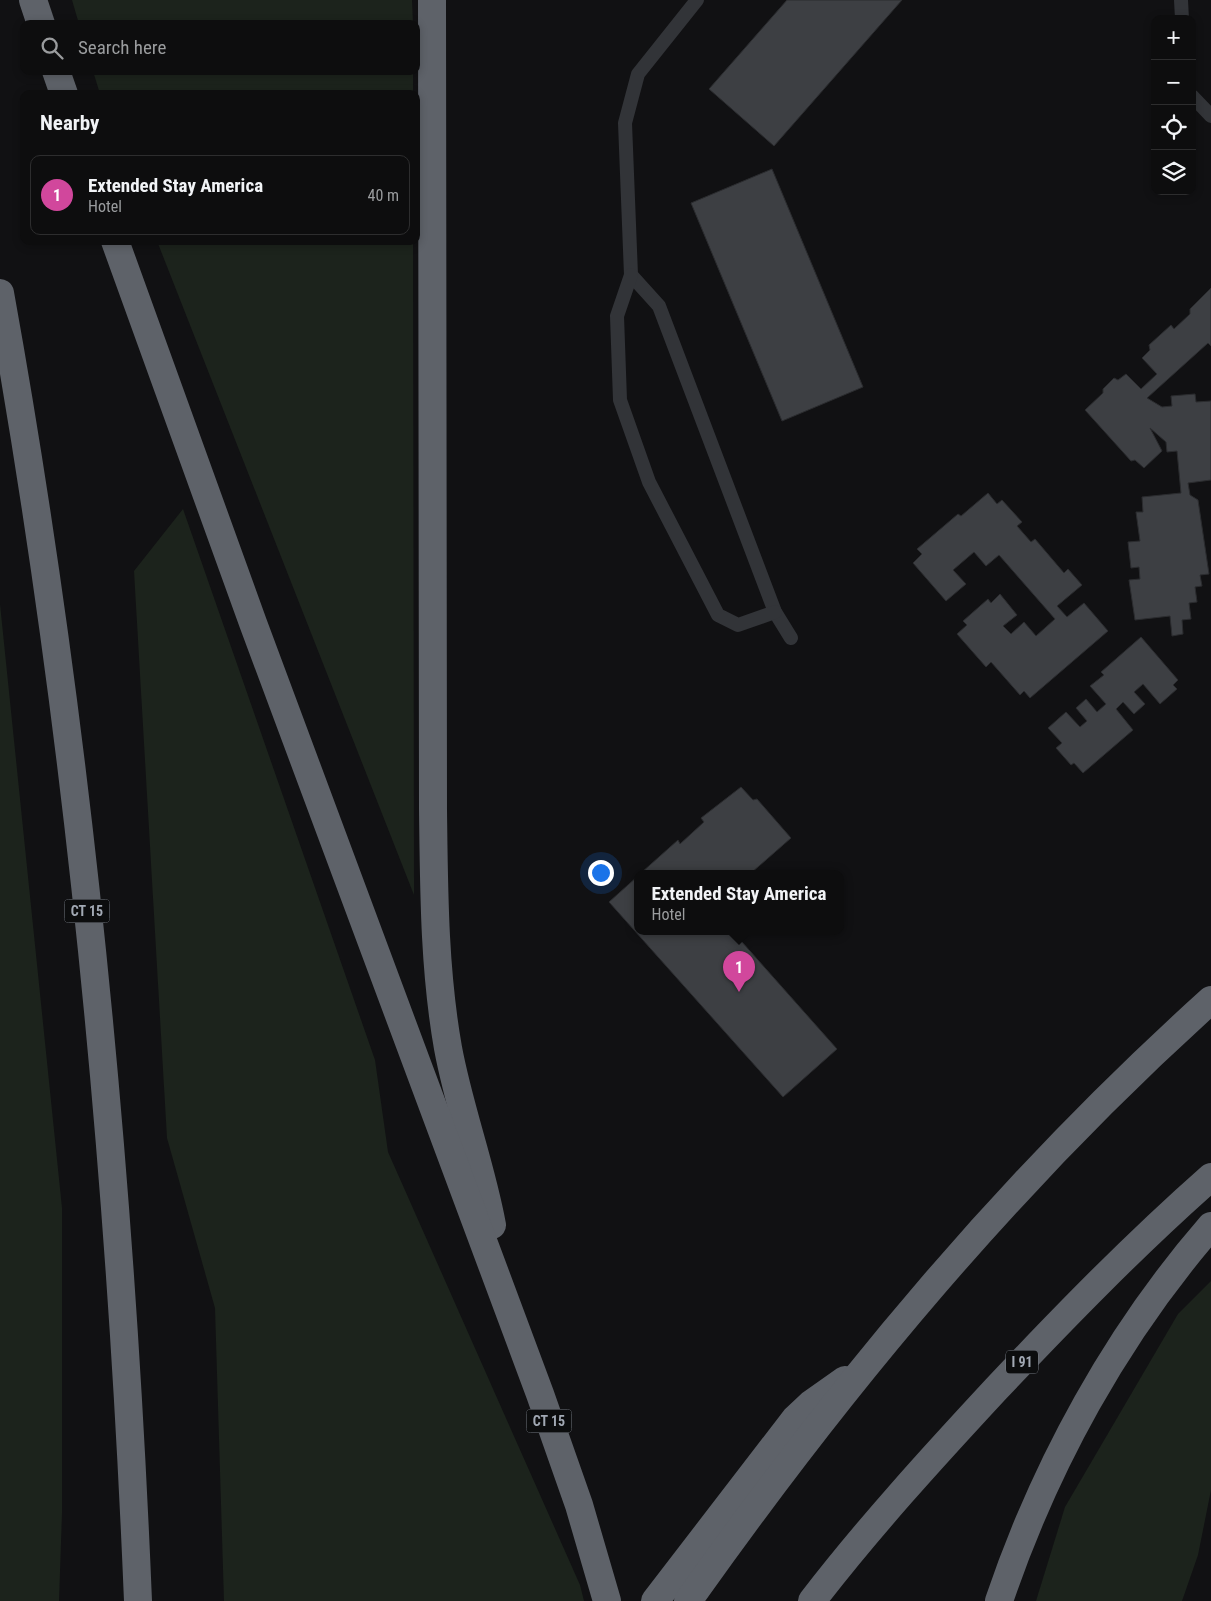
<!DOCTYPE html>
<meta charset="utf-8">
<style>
body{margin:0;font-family:"Roboto Condensed",sans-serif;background:#161617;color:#f1f3f6}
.controls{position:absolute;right:15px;top:15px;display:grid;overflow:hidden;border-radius:10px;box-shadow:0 2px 8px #0003}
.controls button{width:45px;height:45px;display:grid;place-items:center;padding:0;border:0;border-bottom:1px solid #2d2d2e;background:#0d0d0e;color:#f1f3f6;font:25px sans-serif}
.you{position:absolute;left:600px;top:872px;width:18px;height:18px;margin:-12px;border:4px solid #fff;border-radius:50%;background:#1a73e8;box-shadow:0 0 0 8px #1a73e833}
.badge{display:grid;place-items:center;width:32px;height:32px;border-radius:50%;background:#1a73e8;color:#fff;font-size:16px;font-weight:700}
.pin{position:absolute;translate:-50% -41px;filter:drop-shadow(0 1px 2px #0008)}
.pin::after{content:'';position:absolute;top:26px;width:18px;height:15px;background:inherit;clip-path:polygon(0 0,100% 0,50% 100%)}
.popup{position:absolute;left:634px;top:870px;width:210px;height:65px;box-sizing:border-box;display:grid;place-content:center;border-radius:10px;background:#0d0d0e;filter:drop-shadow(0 1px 4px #0005);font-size:16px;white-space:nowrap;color:#9a9c9e}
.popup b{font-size:19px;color:#f1f3f6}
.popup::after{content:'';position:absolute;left:50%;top:100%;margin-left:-10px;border:10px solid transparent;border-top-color:#0d0d0e}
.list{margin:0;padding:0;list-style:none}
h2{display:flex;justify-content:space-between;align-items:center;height:65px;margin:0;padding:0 20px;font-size:21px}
h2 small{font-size:16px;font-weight:400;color:#9a9c9e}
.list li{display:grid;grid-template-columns:32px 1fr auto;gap:15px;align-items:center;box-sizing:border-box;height:80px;margin:0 10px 10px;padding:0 10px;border:1px solid #2d2d2e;border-radius:10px}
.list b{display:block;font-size:19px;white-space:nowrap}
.list p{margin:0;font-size:16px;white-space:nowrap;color:#9a9c9e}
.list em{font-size:16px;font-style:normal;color:#9a9c9e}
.icon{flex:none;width:28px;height:28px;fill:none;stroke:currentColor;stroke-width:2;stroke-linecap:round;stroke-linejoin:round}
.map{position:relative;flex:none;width:1211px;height:1601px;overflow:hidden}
.search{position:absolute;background:#0d0d0e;box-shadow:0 2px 8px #0003;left:20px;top:20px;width:400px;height:55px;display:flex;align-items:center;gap:12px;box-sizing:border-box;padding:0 18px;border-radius:10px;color:#9a9c9e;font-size:19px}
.panel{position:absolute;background:#0d0d0e;box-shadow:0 2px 8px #0003;left:20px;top:90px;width:400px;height:155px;border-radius:10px}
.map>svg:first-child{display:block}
.green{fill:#1c231c}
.building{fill:#3d3f43;stroke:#2b2c2f}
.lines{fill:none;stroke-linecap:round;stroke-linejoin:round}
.lane{stroke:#323438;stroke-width:14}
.highway{stroke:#5e6269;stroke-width:28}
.labels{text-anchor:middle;stroke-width:4;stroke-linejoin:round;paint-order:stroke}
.shield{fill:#0c0d0e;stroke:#757a82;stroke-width:1}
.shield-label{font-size:14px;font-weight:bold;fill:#a2a9b4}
</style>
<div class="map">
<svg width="1211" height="1601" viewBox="0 0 1211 1601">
<rect width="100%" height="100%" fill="#111113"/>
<g class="green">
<polygon points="72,0 412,0 413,24 79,24"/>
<polygon points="93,71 413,71 413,94 100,94"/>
<polygon points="157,241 413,241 414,895"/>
<polygon points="183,509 375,1060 388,1152 580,1585 584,1601 224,1601 215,1308 167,1138 134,571"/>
<polygon points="0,604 62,1208 62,1513 59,1601 0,1601"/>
<polygon points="1211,1281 1211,1490 1198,1555 1182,1601 1036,1601 1065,1507 1178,1314"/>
</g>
<g class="building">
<polygon points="787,0 902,0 774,146 709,89"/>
<polygon points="772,169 863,387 782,421 691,203"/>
<polygon points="1211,288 1211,346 1208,343 1147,398 1162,407 1172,406 1171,396 1195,394 1196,402 1211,401 1211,480 1188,483 1190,495 1198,500 1209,574 1200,575 1202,586 1195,587 1197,602 1189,603 1191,619 1182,620 1183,634 1172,636 1170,616 1135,620 1129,580 1140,579 1139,567 1131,568 1128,542 1140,541 1136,512 1143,512 1142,497 1181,493 1177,451 1167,452 1166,442 1150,428 1162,451 1144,468 1135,460 1131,461 1085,410 1103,393 1103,389 1114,378 1118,380 1126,374 1141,389 1157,374 1142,358 1150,350 1149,345 1171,325 1174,329 1190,314 1190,309"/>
<polygon points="988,493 997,504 1002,500 1022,522 1017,526 1031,542 1035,539 1064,573 1068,569 1082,585 1057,606 1067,617 1084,603 1108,631 1030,698 1024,691 1020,695 991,662 986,667 957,634 967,625 963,621 988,599 991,603 1000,594 1017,615 1003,626 1011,634 1024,622 1036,636 1055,619 999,555 986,566 974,552 953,570 966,584 946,601 913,563 922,554 917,549 958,514 961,516"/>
<polygon points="1141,637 1178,680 1173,685 1177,689 1160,704 1143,684 1134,692 1145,704 1134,714 1123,702 1116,709 1133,730 1083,773 1074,763 1071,765 1056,748 1062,743 1048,728 1066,712 1080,727 1087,721 1076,708 1086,699 1097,712 1106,704 1090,686 1104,675 1101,672"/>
<polygon points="741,787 753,800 757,799 791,838 751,873 641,873 678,840 680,844 704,822 701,818"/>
<polygon points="638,876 638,931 736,931 734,933 837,1049 783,1097 609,902"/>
</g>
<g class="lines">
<g class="lane">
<polyline points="697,0 638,74 625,123 631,275 659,306 775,612 791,638"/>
<polyline points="1181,0 1182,19"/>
<polyline points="1192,96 1211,116"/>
<polyline points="631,275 617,316 620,400 649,482 718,615 738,625 775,612"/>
</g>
<g class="highway">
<polyline points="33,0 41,24"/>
<path d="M432,0L433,809C434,889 434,969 448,1048C459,1108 481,1165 492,1225"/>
<polyline points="56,71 64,94"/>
<polyline points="115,241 253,623 540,1394 579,1505 607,1601"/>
<path d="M0,293C78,725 120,1163 138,1601"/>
<polyline points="655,1601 795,1419 811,1404 845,1380"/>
<path d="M688,1601C843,1382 1011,1180 1211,1000"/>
<path d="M812,1601C869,1527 932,1458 996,1389C1065,1316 1135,1244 1211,1177"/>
<path d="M999,1601C1045,1465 1117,1334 1211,1226"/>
</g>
</g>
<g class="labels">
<g class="shield">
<rect x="64.5" y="899.5" width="45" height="23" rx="4"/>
<rect x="1006" y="1350.5" width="32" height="23" rx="4"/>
<rect x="526.5" y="1409.5" width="45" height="23" rx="4"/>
</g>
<g class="shield-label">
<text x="87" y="916">CT 15</text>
<text x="1022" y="1367">I 91</text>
<text x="549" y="1426">CT 15</text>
</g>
</g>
</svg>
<div class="controls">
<button>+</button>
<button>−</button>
<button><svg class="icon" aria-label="locate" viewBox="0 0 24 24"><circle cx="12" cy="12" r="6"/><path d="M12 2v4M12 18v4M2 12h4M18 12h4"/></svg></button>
<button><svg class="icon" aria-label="layers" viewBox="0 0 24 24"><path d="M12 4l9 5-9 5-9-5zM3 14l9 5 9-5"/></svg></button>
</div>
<div class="you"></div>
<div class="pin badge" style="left:739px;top:992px;background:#d1479c">1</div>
<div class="popup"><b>Extended Stay America</b>Hotel</div>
<div class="search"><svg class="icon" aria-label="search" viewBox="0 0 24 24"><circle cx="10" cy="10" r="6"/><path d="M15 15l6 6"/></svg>Search here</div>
<section class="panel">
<h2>Nearby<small></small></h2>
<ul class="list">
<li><span class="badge" style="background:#d1479c">1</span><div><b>Extended Stay America</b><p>Hotel</p></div><em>40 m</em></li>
</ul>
</section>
</div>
